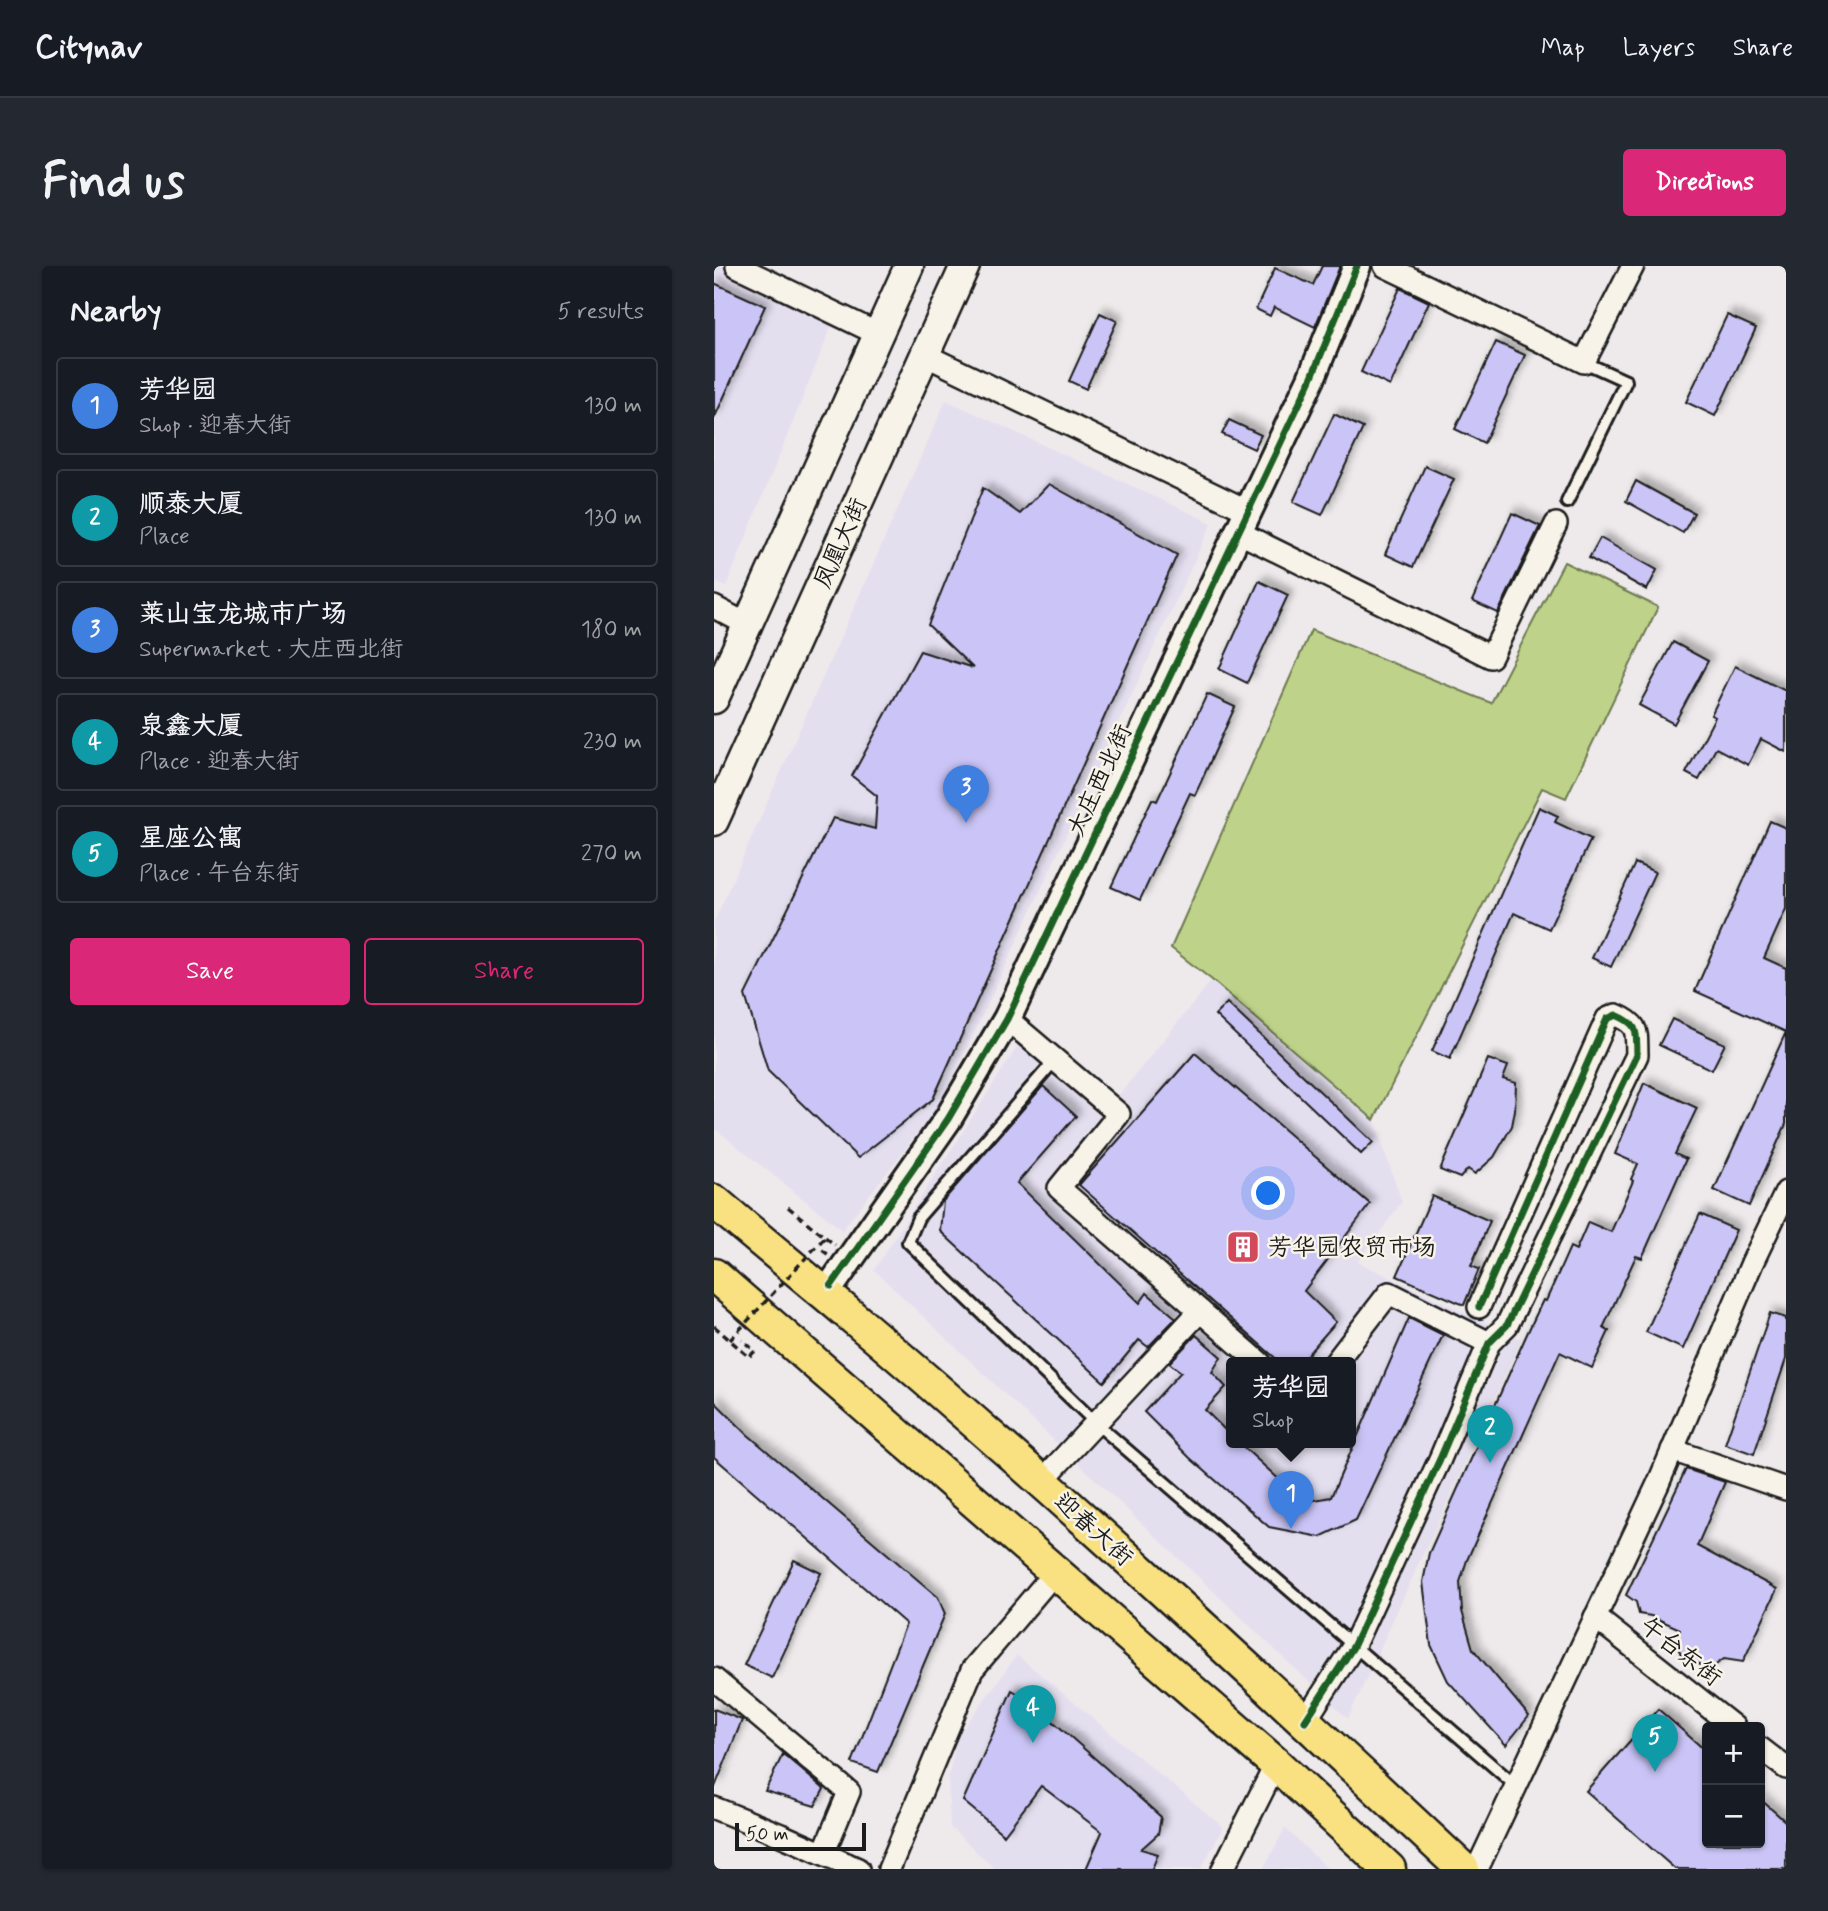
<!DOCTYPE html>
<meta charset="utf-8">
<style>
body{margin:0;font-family:Mynerve,"LXGW WenKai TC",sans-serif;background:#242831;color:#f1f3f6}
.controls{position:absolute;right:21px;bottom:21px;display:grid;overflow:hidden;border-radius:7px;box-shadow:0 2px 5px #0004}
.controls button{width:63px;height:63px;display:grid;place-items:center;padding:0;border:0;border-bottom:2px solid #363941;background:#171b24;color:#f1f3f6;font:35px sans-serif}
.scale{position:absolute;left:21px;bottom:18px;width:131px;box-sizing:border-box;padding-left:7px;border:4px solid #1c1c1c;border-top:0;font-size:19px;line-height:24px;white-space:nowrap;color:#1c1c1c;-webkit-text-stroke:5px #f7f3e8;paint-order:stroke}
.you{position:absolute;left:555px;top:928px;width:24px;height:24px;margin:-18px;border:5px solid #fff;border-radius:50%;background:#1a73e8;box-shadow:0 0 0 10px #1a73e833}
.badge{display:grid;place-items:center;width:46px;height:46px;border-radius:50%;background:#db2777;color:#fff;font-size:23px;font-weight:700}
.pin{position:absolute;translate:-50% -58px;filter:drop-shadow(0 2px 4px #0008)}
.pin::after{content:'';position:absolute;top:37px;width:24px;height:21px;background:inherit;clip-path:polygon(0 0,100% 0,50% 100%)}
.popup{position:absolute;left:512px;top:1091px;width:130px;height:91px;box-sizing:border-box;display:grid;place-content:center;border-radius:7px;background:#171b24;filter:drop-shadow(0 2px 5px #0005);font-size:23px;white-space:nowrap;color:#9ea1a6}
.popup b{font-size:26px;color:#f1f3f6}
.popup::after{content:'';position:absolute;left:50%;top:100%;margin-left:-14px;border:14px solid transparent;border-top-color:#171b24}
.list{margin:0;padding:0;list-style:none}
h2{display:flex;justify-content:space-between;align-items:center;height:91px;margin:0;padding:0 28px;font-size:30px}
h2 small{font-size:23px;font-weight:400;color:#9ea1a6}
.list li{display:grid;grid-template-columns:46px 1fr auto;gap:21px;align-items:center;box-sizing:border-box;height:98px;margin:0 14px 14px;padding:0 14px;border:2px solid #363941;border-radius:7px}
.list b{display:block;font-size:26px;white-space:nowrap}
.list p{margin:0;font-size:23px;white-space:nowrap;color:#9ea1a6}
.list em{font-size:23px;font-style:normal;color:#9ea1a6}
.actions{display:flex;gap:14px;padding:21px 28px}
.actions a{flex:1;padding:16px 0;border:2px solid #db2777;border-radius:7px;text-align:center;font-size:24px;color:#db2777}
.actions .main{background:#db2777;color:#fff}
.map{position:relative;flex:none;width:1072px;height:1603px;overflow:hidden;border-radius:7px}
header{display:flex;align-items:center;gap:42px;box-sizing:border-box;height:98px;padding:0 35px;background:#171b24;border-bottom:2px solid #363941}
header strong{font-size:33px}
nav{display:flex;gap:38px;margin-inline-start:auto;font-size:24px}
.intro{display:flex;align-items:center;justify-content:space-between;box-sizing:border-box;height:168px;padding:0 42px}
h1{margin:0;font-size:49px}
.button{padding:18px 32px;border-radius:7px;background:#db2777;color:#fff;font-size:24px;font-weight:700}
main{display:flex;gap:42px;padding:0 42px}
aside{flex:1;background:#171b24;border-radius:7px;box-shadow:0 2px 5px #0004}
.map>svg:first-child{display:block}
.built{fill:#e4dfef;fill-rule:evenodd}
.green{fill:#bed389;stroke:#6d7852;stroke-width:2}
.building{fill:#cbc5f7;stroke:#1c1c1c;stroke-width:2;filter:url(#shadow)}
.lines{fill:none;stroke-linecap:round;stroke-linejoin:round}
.service-casing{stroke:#1c1c1c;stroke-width:16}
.minor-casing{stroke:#1c1c1c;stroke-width:26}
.tertiary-casing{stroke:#1c1c1c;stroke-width:32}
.secondary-casing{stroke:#1c1c1c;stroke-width:33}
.primary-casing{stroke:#1c1c1c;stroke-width:37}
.path{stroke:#1c1c1c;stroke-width:3.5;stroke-dasharray:7 5;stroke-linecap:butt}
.service{stroke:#f7f3e8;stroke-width:10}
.minor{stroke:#f7f3e8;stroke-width:21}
.tertiary{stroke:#f7f3e8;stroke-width:26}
.secondary{stroke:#f7f3e8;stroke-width:28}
.primary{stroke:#f9e181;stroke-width:32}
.path-bridge{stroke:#1c1c1c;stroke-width:3.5;stroke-dasharray:7 5;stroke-linecap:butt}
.cycleway-casing{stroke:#f7f3e8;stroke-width:11}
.cycleway{stroke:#1b5e20;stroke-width:7}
.labels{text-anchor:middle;stroke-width:5;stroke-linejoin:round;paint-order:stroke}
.street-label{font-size:24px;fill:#1c1c1c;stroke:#f7f3e8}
.poi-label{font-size:24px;fill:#1c1c1c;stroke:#f7f3e8;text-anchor:start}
</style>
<header>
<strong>Citynav</strong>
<nav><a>Map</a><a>Layers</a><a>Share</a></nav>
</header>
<div class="intro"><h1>Find us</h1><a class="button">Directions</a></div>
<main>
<aside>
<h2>Nearby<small>5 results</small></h2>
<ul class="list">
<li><span class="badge" style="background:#3f7fe0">1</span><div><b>芳华园</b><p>Shop · 迎春大街</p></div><em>130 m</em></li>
<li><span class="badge" style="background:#0f9aa8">2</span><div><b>顺泰大厦</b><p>Place</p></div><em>130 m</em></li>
<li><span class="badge" style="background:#3f7fe0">3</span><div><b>莱山宝龙城市广场</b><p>Supermarket · 大庄西北街</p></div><em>180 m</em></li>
<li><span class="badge" style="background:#0f9aa8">4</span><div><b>泉鑫大厦</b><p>Place · 迎春大街</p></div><em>230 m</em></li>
<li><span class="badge" style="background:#0f9aa8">5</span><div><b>星座公寓</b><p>Place · 午台东街</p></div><em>270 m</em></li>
</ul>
<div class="actions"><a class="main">Save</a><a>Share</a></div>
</aside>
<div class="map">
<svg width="1072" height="1603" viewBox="0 0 1072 1603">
<defs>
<filter id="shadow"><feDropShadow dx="5.5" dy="-5.5" stdDeviation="3.5" flood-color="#0004"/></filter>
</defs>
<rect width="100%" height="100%" fill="#eeeaeb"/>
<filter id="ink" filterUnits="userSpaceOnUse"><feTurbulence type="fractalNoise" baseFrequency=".0143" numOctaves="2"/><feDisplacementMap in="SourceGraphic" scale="14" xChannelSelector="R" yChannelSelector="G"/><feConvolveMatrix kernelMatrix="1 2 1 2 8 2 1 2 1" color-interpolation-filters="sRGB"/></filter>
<g filter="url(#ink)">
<g class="built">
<polygon points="0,0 11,0 121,52 12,321 0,315"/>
<polygon points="232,134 498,257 228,836 128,964 0,862 0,656"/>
<path d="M498,714L660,854L688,936L644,996L807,1073L634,1453L160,1004L316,761L404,830ZM518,1097H636V1177H518Z"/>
<polygon points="303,1389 509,1561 487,1603 281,1603 236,1561 234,1514 243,1471"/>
<polygon points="571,1562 614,1603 549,1603"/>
</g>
<polygon class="green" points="850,296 944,341 852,532 828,522 660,854 498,714 457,682 597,364 777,437"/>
<g class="building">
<polygon points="608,0 626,0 601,61 560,41 556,50 542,43 561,2 599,19"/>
<polygon points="0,17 51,40 0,153"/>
<polygon points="686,22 715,36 676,120 647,106"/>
<polygon points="386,47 403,55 372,123 355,115"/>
<polygon points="1013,49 1042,62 1001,150 972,136"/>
<polygon points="782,76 811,89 770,177 741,163"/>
<polygon points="620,148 649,162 608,249 579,236"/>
<polygon points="515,154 547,169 540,183 508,168"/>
<polygon points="711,200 740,213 699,301 671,288"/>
<polygon points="922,215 980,247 969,267 912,235"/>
<polygon points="335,218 463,289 219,833 144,892 54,805 31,729 119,552 161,563 163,530 138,510 206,385 259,402 214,359 269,222 306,248"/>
<polygon points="798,247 826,260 784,347 758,335"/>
<polygon points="886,272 943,304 933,324 875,292"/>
<polygon points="545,315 574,329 533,417 505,403"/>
<polygon points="959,376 994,395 960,458 925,439"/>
<polygon points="1021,400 1072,425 1072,486 1047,473 1034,499 1002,482 985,514 972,507 1001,451 997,449"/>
<polygon points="493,428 521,441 481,529 476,527 426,634 397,621 438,533 443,535"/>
<polygon points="825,541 844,550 841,556 877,573 835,663 800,647 736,793 718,785"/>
<polygon points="1056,555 1072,562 1072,643 1050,692 1072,702 1072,858 1035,940 1000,924 1072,766 981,725"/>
<polygon points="921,597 941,606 897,701 878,692"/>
<polygon points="513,737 659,876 647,888 501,749"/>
<polygon points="958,753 1011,778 998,804 945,779"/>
<polygon points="481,787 656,938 590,1025 622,1056 586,1097 567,1097 365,919"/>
<polygon points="774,793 794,800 789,813 802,817 801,844 798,860 780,891 761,908 754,903 746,912 726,904"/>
<polygon points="930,817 983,842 961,888 972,893 928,992 922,990 889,1062 895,1065 878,1102 846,1086 753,1294 746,1316 748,1345 759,1383 815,1450 792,1479 734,1415 717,1379 709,1316 715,1287 812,1070 829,1034 832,1035 856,981 862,984 874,956 897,966 919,915 917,913 924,898 901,888"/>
<polygon points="329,820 362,850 303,917 426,1037 433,1027 462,1052 434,1081 425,1074 390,1116 226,965 229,935"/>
<polygon points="718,930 776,955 757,1000 765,1003 750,1039 683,1010"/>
<polygon points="986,948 1022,964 969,1083 932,1066"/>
<polygon points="1056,1047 1072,1052 1072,1093 1040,1188 1011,1178"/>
<polygon points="695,1052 729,1069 642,1254 606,1271 555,1261 476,1192 430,1146 467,1106 455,1097 482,1069 507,1091 498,1106 512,1121 491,1144 517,1170 517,1177 525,1177 590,1236 617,1231"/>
<polygon points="0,1135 33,1168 224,1331 231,1348 164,1506 138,1497 192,1358 0,1191"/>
<polygon points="972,1203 1011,1216 983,1280 1063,1323 1029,1396 1010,1393 996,1403 968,1391 961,1374 966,1363 937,1350 925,1348 922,1336 912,1329"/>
<polygon points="80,1294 107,1307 58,1412 30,1399"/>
<polygon points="298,1424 315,1434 447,1551 444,1568 427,1583 444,1588 438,1603 372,1603 388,1566 327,1520 290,1569 249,1535"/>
<polygon points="0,1443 28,1454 1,1521 0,1521"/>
<polygon points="944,1443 993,1486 993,1577 1046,1577 1046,1533 1072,1556 1072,1603 961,1603 872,1525"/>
<polygon points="69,1488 110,1523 101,1540 51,1525"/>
</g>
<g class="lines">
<defs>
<g id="service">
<polyline points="853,236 912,115 870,96"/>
<polyline points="341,794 204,952 194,976 383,1158 801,1519"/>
</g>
<g id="minor">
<polyline points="23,0 164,68"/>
<polyline points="671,0 870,96 919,0"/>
<polyline points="211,89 534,245"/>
<polyline points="524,266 777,391 842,258"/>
<polyline points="0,341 34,359"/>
<polyline points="293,753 405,848 345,922 546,1097"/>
<polyline points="621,1097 675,1027 775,1077"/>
<polyline points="958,1184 1072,1223"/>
<polyline points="327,1216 486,1045"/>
<polyline points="881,1351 1020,1461"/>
<polyline points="0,1413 135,1526 112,1581"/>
<path d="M591,1455L639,1381L726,1193L775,1077L793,1059L923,789C922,766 926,759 902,749L893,753L765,1041"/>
<polyline points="1046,1482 1072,1502"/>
<polyline points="0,1542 67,1569 144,1603"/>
<polyline points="175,1603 258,1404 341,1306"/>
<polyline points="509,1603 562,1498"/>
<polyline points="763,1603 944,1218 1038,997 1072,926"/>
</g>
<polyline id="tertiary" points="117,1020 234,853 293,753 597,113 643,0"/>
<g id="secondary">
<polyline points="0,433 195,0"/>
<polyline points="0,555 251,0"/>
</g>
<g id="primary">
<path d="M0,935C47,975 95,1014 142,1054C350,1230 550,1417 749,1603"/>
<polyline points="0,1009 562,1498 675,1603"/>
</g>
</defs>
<use href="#service" class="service-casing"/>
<use href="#minor" class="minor-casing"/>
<use href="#tertiary" class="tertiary-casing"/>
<use href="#secondary" class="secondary-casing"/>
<use href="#primary" class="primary-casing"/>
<g class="path">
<polyline points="74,941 121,979"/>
<polyline points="108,984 115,989"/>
<polyline points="0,1060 35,1091 41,1085 28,1074"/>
</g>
<use href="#service" class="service"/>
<use href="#minor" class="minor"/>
<use href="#tertiary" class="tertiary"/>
<use href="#secondary" class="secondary"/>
<use href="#primary" class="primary"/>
<polyline class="path-bridge" points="16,1074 111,971"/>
<defs>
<g id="cycleway">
<polyline points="117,1020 234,853 293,753 597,113 643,0"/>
<path d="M591,1455L639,1381L726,1193L775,1077L793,1059L923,789C922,766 926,759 902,749L893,753L765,1041"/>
</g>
</defs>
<use href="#cycleway" class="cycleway-casing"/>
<use href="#cycleway" class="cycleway"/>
</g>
</g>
<defs>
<symbol id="building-square" viewBox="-11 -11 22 22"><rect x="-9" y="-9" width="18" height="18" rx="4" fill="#d1495b" stroke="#f7f3e8"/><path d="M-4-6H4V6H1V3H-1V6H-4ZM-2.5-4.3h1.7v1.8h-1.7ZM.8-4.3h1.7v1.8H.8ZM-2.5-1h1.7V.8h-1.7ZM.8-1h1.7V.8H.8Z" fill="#fff"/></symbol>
</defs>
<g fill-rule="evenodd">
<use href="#building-square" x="510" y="962" width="38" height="38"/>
</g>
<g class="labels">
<g class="street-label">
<text transform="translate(126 277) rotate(-66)" y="8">凤凰大街</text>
<text transform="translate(385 514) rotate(-65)" y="8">大庄西北街</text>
<text transform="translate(380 1263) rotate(42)" y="8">迎春大街</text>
<text transform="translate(967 1385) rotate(38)" y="8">午台东街</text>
</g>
<g class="poi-label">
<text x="554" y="989">芳华园农贸市场</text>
</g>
</g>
</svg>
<div class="controls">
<button>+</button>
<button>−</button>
</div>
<div class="scale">50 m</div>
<div class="you"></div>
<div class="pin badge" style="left:577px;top:1263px;background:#3f7fe0">1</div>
<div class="popup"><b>芳华园</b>Shop</div>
<div class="pin badge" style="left:776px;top:1197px;background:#0f9aa8">2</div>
<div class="pin badge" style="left:252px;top:557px;background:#3f7fe0">3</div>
<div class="pin badge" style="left:319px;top:1477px;background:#0f9aa8">4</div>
<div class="pin badge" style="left:941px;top:1506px;background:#0f9aa8">5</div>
</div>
</main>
